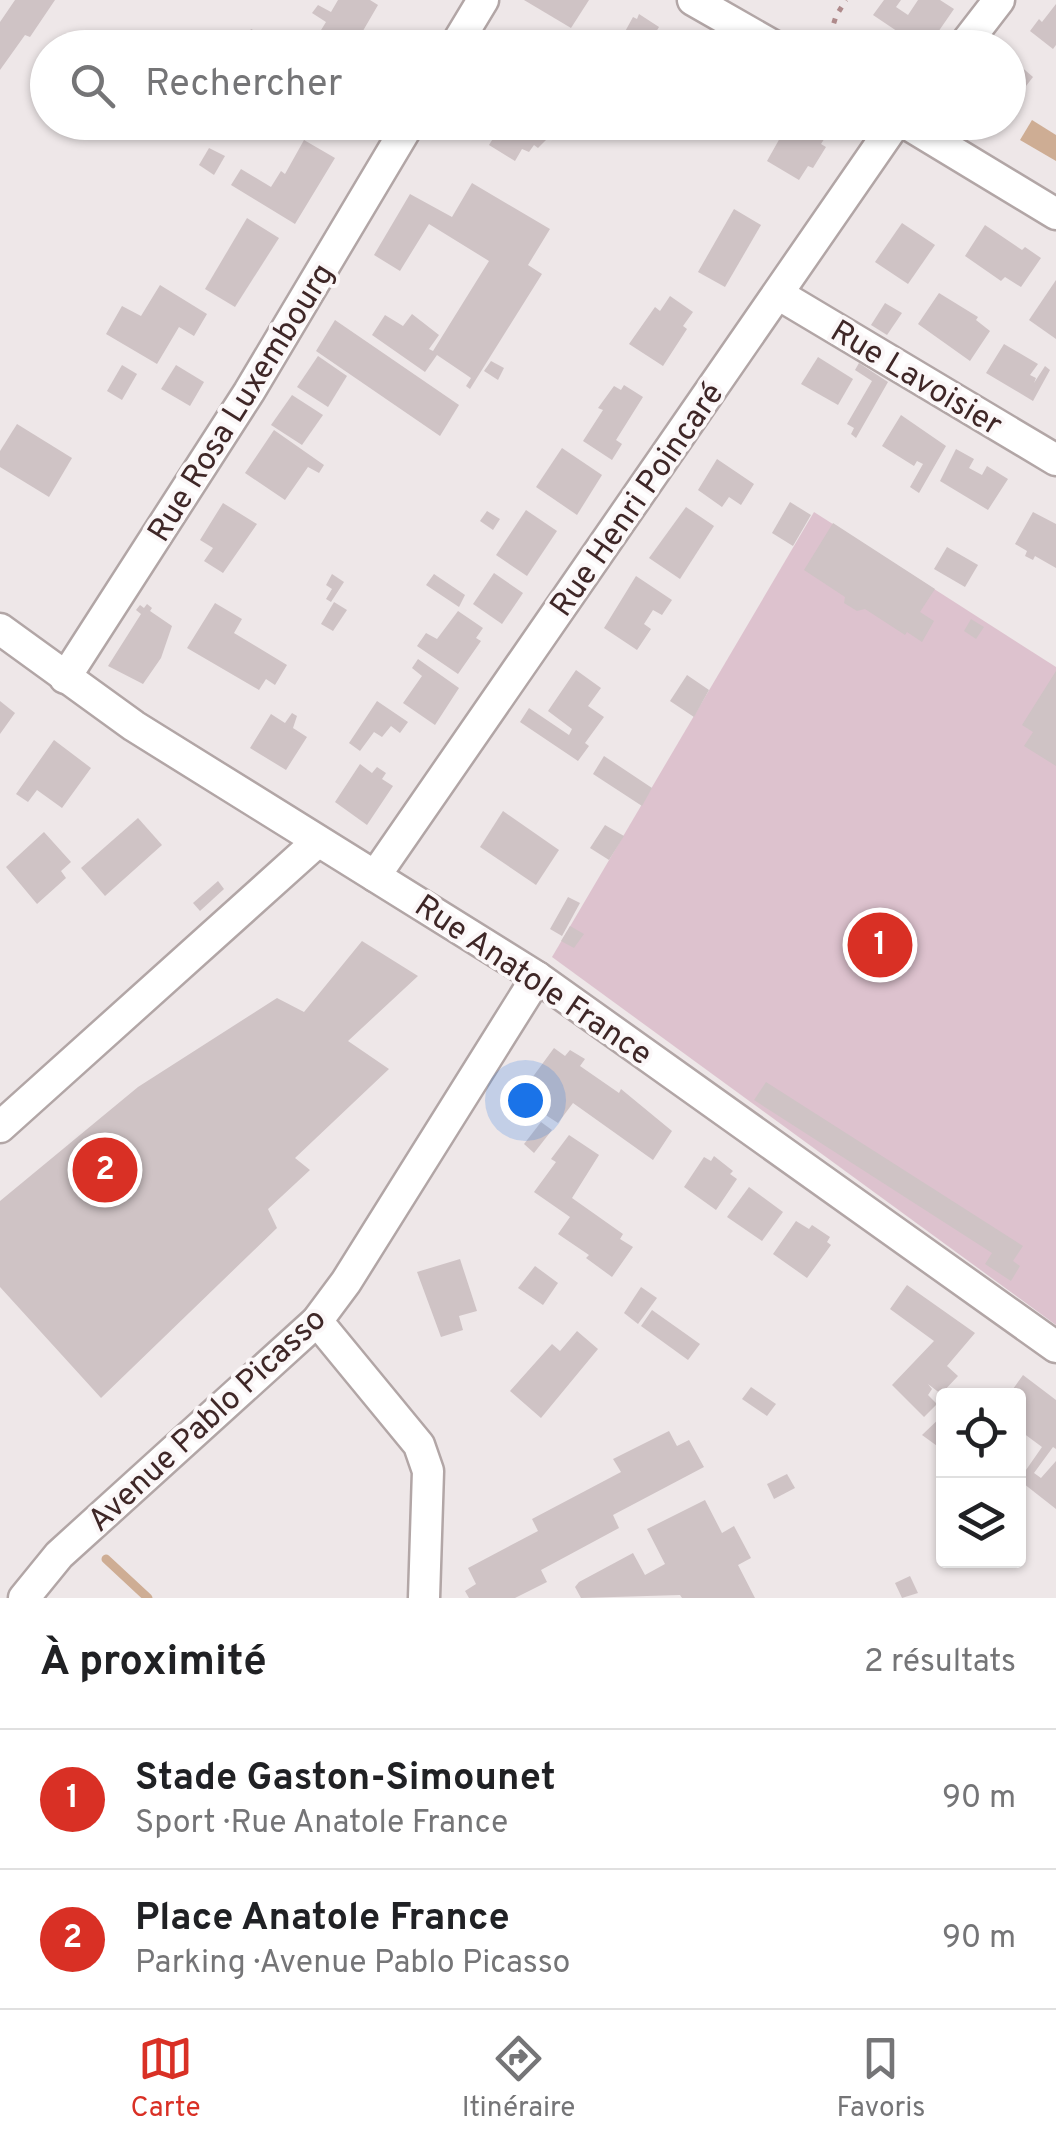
<!DOCTYPE html>
<html lang="fr">
<meta charset="utf-8">
<style>
body{margin:0;font-family:Overpass,sans-serif;background:#f2f2f2;color:#202124}
.controls{position:absolute;right:30px;bottom:30px;display:grid;overflow:hidden;border-radius:10px;box-shadow:0 2px 8px #0004}
.controls button{width:90px;height:90px;display:grid;place-items:center;padding:0;border:0;border-bottom:2px solid #e0e0e0;background:#fff;color:#202124;font:50px sans-serif}
.you{position:absolute;left:525px;top:1100px;width:35px;height:35px;margin:-25px;border:8px solid #fff;border-radius:50%;background:#1a73e8;box-shadow:0 0 0 15px #1a73e833}
.badge{display:grid;place-items:center;width:65px;height:65px;border-radius:50%;background:#d93025;color:#fff;font-size:32px;font-weight:700}
.pin{position:absolute;translate:-50% -50%;border:5px solid #fff;box-shadow:0 2px 10px #0006}
.list{margin:0;padding:0;list-style:none}
h2{display:flex;justify-content:space-between;align-items:center;height:130px;margin:0;padding:0 40px;font-size:42px}
h2 small{font-size:32px;font-weight:400;color:#757577}
.list li{display:grid;grid-template-columns:65px 1fr auto;gap:30px;align-items:center;box-sizing:border-box;height:140px;padding:0 40px;border-top:2px solid #e0e0e0}
.list b{display:block;font-size:38px;white-space:nowrap}
.list p{margin:0;font-size:32px;white-space:nowrap;color:#757577}
.list em{font-size:32px;font-style:normal;color:#757577}
.icon{flex:none;width:55px;height:55px;fill:none;stroke:currentColor;stroke-width:2;stroke-linecap:round;stroke-linejoin:round}
.map{position:relative;flex:none;width:1056px;height:1598px;overflow:hidden}
.search{position:absolute;background:#fff;box-shadow:0 2px 8px #0004;left:30px;right:30px;top:30px;height:110px;display:flex;align-items:center;gap:25px;box-sizing:border-box;padding:0 35px;border-radius:55px;color:#757577;font-size:38px}
.sheet{height:410px;background:#fff}
nav{display:flex;justify-content:space-around;align-items:center;box-sizing:border-box;height:140px;border-top:2px solid #e0e0e0;background:#fff;font-size:28px;color:#757577}
nav a{display:grid;justify-items:center;gap:5px}
nav .on{color:#d93025}
.map>svg:first-child{display:block}
.green{fill:#ddc2ce}
.water{fill:#cead94}
.lines{fill:none;stroke-linecap:round;stroke-linejoin:round}
.stream{stroke:#cead94;stroke-width:9}
.building{fill:#cfc3c5}
.minor-casing{stroke:#b2a6a6;stroke-width:35}
.path{stroke:#af8a8b;stroke-width:5;stroke-dasharray:5 8;stroke-linecap:butt}
.minor{stroke:#fff;stroke-width:30}
.labels{text-anchor:middle;stroke-width:8;stroke-linejoin:round;paint-order:stroke}
.street-label{font-size:32px;fill:#3f2727;stroke:#fbf7f8}
</style>
<div class="map">
<svg width="1056" height="1598" viewBox="0 0 1056 1598">
<rect width="100%" height="100%" fill="#eee7e8"/>
<polygon class="green" points="814,512 1056,667 1056,1325 552,957"/>
<polygon class="water" points="1032,120 1056,135 1056,161 1020,140"/>
<g class="lines">
<polyline class="stream" points="106,1559 148,1598"/>
</g>
<g class="building">
<polygon points="15,0 55,0 30,37 25,35 0,70 0,22"/>
<polygon points="338,0 370,0 378,5 353,48 310,48 326,22 312,13 318,5 331,12"/>
<polygon points="524,0 589,0 571,28"/>
<polygon points="884,0 901,0 896,7 908,15 918,0 940,0 954,9 927,48 922,48 873,15"/>
<polygon points="1056,4 1056,45 1053,49 1030,31 1039,19 1042,22"/>
<polygon points="639,14 659,27 656,32 672,42 669,48 616,48 633,17 637,19"/>
<polygon points="251,29 273,40 269,48 260,48 245,40"/>
<polygon points="1009,56 1033,77 1009,108"/>
<polygon points="493,122 538,122 549,129 546,140 538,148 534,145 529,152 522,149 515,161 489,145 500,127"/>
<polygon points="789,122 810,122 828,133 821,144 826,147 813,168 808,166 799,180 767,161"/>
<polygon points="304,140 335,158 295,224 231,185 241,169 271,187 281,171 285,174"/>
<polygon points="209,148 225,156 214,175 199,165"/>
<polygon points="472,183 550,229 528,265 542,274 470,389 466,386 471,378 437,355 425,372 372,335 385,315 403,326 412,314 439,335 429,349 433,351 489,261 429,224 400,271 374,255 410,194 452,217"/>
<polygon points="734,209 761,225 725,287 698,272"/>
<polygon points="247,218 279,238 235,307 205,289"/>
<polygon points="902,223 935,245 908,284 875,262"/>
<polygon points="985,225 1022,250 1025,247 1041,258 1021,287 1005,277 1001,281 965,256"/>
<polygon points="1056,280 1056,339 1029,320"/>
<polygon points="160,285 207,314 194,336 179,327 157,364 106,334 122,306 141,316"/>
<polygon points="939,293 978,317 976,320 990,331 970,361 918,324"/>
<polygon points="670,296 693,312 683,326 687,329 663,366 629,344 655,307 660,311"/>
<polygon points="885,303 902,313 887,335 871,325"/>
<polygon points="335,320 459,405 440,436 316,351"/>
<polygon points="1004,344 1038,364 1030,375 1036,378 1034,383 1045,366 1050,370 1033,401 986,373"/>
<polygon points="318,356 347,376 328,407 297,387"/>
<polygon points="818,357 853,379 838,405 801,384"/>
<polygon points="491,361 504,368 498,380 484,371"/>
<polygon points="859,363 888,382 856,438 851,434 854,428 847,424 872,381 855,370"/>
<polygon points="122,365 137,374 122,400 107,391"/>
<polygon points="176,365 204,382 190,406 161,389"/>
<polygon points="624,385 643,397 616,440 622,444 612,460 583,441 603,410 598,408 614,386 621,390"/>
<polygon points="292,395 323,415 302,445 271,425"/>
<polygon points="901,415 946,446 919,493 910,487 923,464 917,461 914,466 882,446"/>
<polygon points="17,424 72,458 49,497 0,467 0,451"/>
<polygon points="274,430 324,465 319,473 308,467 285,500 245,473"/>
<polygon points="562,448 602,475 577,515 536,487"/>
<polygon points="956,449 974,459 969,468 982,475 987,466 1008,479 988,510 940,481"/>
<polygon points="717,459 754,484 741,505 729,497 722,507 698,490"/>
<polygon points="790,502 811,515 793,546 772,533"/>
<polygon points="223,503 257,524 223,573 204,561 213,548 200,540"/>
<polygon points="686,507 714,526 680,579 649,558"/>
<polygon points="526,510 557,531 527,576 496,555"/>
<polygon points="487,511 500,519 493,530 480,521"/>
<polygon points="1033,512 1056,524 1056,568 1035,556 1033,560 1025,556 1027,551 1015,544"/>
<polygon points="833,523 935,589 920,612 934,621 922,642 907,632 905,635 865,609 857,611 844,603 845,597 804,570"/>
<polygon points="947,547 978,565 965,587 934,569"/>
<polygon points="494,573 523,593 502,624 473,604"/>
<polygon points="332,574 344,582 331,602 326,599 332,589 326,585"/>
<polygon points="434,574 465,595 459,607 426,585"/>
<polygon points="636,576 672,600 662,615 653,610 644,624 651,629 637,650 604,628"/>
<polygon points="334,602 347,610 333,631 321,624"/>
<polygon points="215,603 242,619 234,633 287,665 275,685 266,679 259,690 187,648"/>
<polygon points="147,604 152,608 150,611 172,626 161,658 143,684 108,666 141,614 136,610 140,605 144,608"/>
<polygon points="458,611 483,628 476,638 481,641 458,674 417,646 426,633 437,639"/>
<polygon points="971,619 984,627 976,639 964,631"/>
<polygon points="418,659 459,688 435,725 403,703 422,676 412,668"/>
<polygon points="576,670 601,688 588,706 604,717 585,743 589,746 578,761 520,722 529,708 569,735 572,729 548,711"/>
<polygon points="1056,671 1056,766 1024,746 1033,732 1022,725"/>
<polygon points="687,675 709,690 694,717 670,701"/>
<polygon points="0,701 15,713 0,734"/>
<polygon points="377,701 408,722 400,733 391,726 382,737 374,732 360,751 349,743"/>
<polygon points="292,713 297,716 293,728 307,737 286,770 250,748 271,714 285,723"/>
<polygon points="54,740 91,768 62,808 37,790 28,802 16,794"/>
<polygon points="604,756 652,788 642,806 593,774"/>
<polygon points="360,764 372,773 377,767 386,773 382,779 393,786 367,825 335,802"/>
<polygon points="503,811 559,850 536,885 480,847"/>
<polygon points="138,818 162,845 105,896 81,868"/>
<polygon points="605,825 624,836 609,860 590,848"/>
<polygon points="44,832 71,862 61,871 66,878 37,904 6,867"/>
<polygon points="218,881 224,889 200,911 193,903"/>
<polygon points="568,897 580,903 562,936 550,929"/>
<polygon points="570,926 584,934 574,948 561,941"/>
<polygon points="362,941 418,976 348,1041 389,1069 295,1158 310,1170 268,1209 277,1228 101,1398 0,1287 0,1201 138,1087 277,998 304,1012"/>
<polygon points="554,1048 565,1056 570,1050 585,1059 580,1066 619,1093 621,1089 672,1131 653,1160 573,1103 558,1123 518,1097"/>
<polygon points="766,1082 1023,1246 1013,1261 1020,1266 1011,1281 985,1264 992,1253 754,1100"/>
<polygon points="541,1122 552,1130 534,1153 524,1144"/>
<polygon points="569,1135 599,1155 572,1198 623,1234 620,1239 633,1247 612,1277 586,1258 589,1255 558,1234 570,1217 534,1192 556,1162 551,1159"/>
<polygon points="714,1156 733,1171 730,1174 737,1179 716,1210 684,1187 704,1157 711,1161"/>
<polygon points="749,1187 783,1212 762,1241 727,1217"/>
<polygon points="796,1221 809,1229 812,1225 830,1237 827,1242 831,1245 807,1278 773,1254"/>
<polygon points="460,1259 477,1311 459,1316 463,1330 441,1337 417,1272"/>
<polygon points="535,1266 558,1283 543,1305 518,1288"/>
<polygon points="907,1285 975,1333 947,1366 958,1376 941,1394 928,1384 932,1389 928,1395 937,1404 924,1417 892,1385 934,1341 890,1309"/>
<polygon points="641,1287 657,1298 638,1324 624,1313"/>
<polygon points="652,1310 700,1344 688,1360 641,1326"/>
<polygon points="577,1331 598,1349 541,1418 510,1391 552,1344 560,1351"/>
<polygon points="1023,1375 1056,1400 1056,1449 1053,1447 1034,1473 1041,1478 1056,1461 1056,1509 1019,1480 1042,1447 1019,1430 1019,1396 1008,1396"/>
<polygon points="751,1387 776,1404 767,1416 742,1399"/>
<polygon points="944,1414 944,1451 922,1435"/>
<polygon points="669,1431 677,1446 689,1440 704,1467 613,1515 619,1528 541,1570 547,1582 515,1598 469,1598 465,1591 476,1584 468,1568 538,1531 532,1519 621,1472 613,1459"/>
<polygon points="787,1474 795,1488 774,1499 767,1484"/>
<polygon points="705,1500 722,1533 734,1526 751,1558 738,1565 755,1598 682,1598 680,1595 581,1598 575,1587 579,1582 633,1553 645,1575 665,1564 647,1529"/>
<polygon points="910,1576 918,1593 902,1598 895,1583"/>
</g>
<g class="lines">
<defs>
<g id="minor">
<polyline points="693,0 777,48"/>
<polyline points="454,48 483,0"/>
<polyline points="962,48 999,0"/>
<polyline points="904,122 1056,214"/>
<polyline points="778,294 1056,460"/>
<polyline points="0,629 134,726 537,977 1056,1347"/>
<polyline points="65,678 249,392 410,122"/>
<polyline points="375,876 896,122"/>
<polyline points="0,1127 317,842"/>
<polyline points="317,1321 419,1445 428,1471 424,1598"/>
<polyline points="24,1598 59,1555 317,1321 346,1282 537,977"/>
</g>
</defs>
<use href="#minor" class="minor-casing"/>
<polyline class="path" points="826,48 836,16 846,0"/>
<use href="#minor" class="minor"/>
</g>
<g class="labels">
<g class="street-label">
<text transform="translate(917 377) rotate(31)" y="11">Rue Lavoisier</text>
<text transform="translate(240 402) rotate(-58)" y="11">Rue Rosa Luxembourg</text>
<text transform="translate(636 499) rotate(-55)" y="11">Rue Henri Poincaré</text>
<text transform="translate(534 979) rotate(34)" y="11">Rue Anatole France</text>
<text transform="translate(206 1419) rotate(-43)" y="11">Avenue Pablo Picasso</text>
</g>
</g>
</svg>
<div class="controls">
<button><svg class="icon" aria-label="locate" viewBox="0 0 24 24"><circle cx="12" cy="12" r="6"/><path d="M12 2v4M12 18v4M2 12h4M18 12h4"/></svg></button>
<button><svg class="icon" aria-label="layers" viewBox="0 0 24 24"><path d="M12 4l9 5-9 5-9-5zM3 14l9 5 9-5"/></svg></button>
</div>
<div class="you"></div>
<div class="pin badge" style="left:880px;top:945px">1</div>
<div class="pin badge" style="left:105px;top:1170px">2</div>
<div class="search"><svg class="icon" aria-label="search" viewBox="0 0 24 24"><circle cx="10" cy="10" r="6"/><path d="M15 15l6 6"/></svg>Rechercher</div>
</div>
<section class="sheet">
<h2>À proximité<small>2 résultats</small></h2>
<ul class="list">
<li><span class="badge">1</span><div><b>Stade Gaston-Simounet</b><p>Sport · Rue Anatole France</p></div><em>90 m</em></li>
<li><span class="badge">2</span><div><b>Place Anatole France</b><p>Parking · Avenue Pablo Picasso</p></div><em>90 m</em></li>
</ul>
</section>
<nav>
<a class="on"><svg class="icon" aria-label="map" viewBox="0 0 24 24"><path d="M3 6l6-2 6 2 6-2v14l-6 2-6-2-6 2zM9 4v14M15 6v14"/></svg>Carte</a>
<a><svg class="icon" aria-label="directions" viewBox="0 0 24 24"><path d="M12 3l9 9-9 9-9-9zM9 14v-3h6M13 9l2 2-2 2"/></svg>Itinéraire</a>
<a><svg class="icon" aria-label="saved" viewBox="0 0 24 24"><path d="M7 4h10v16l-5-4-5 4z"/></svg>Favoris</a>
</nav>
